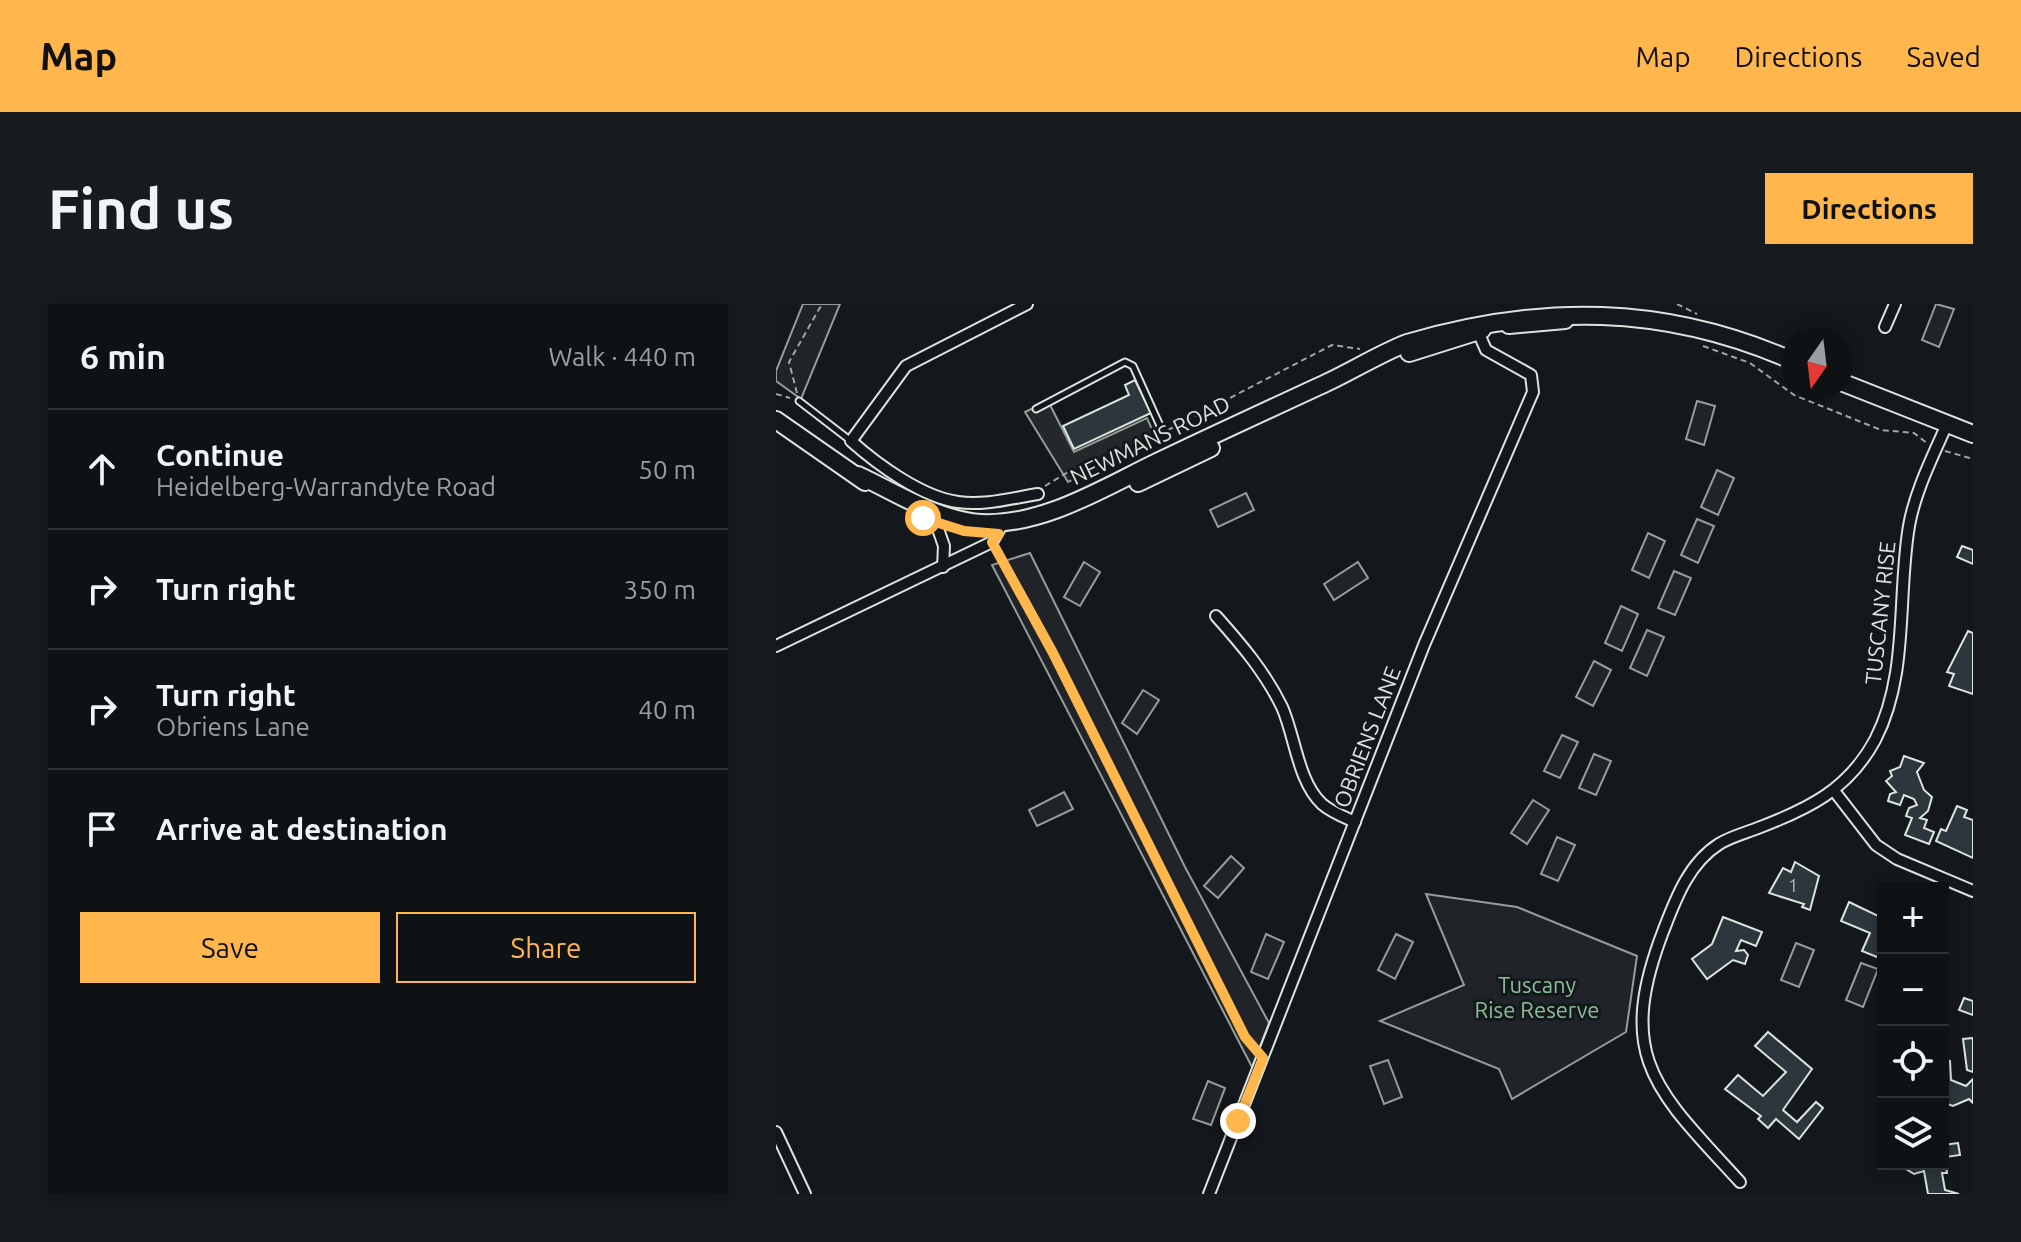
<!DOCTYPE html>
<meta charset="utf-8">
<style>
body{margin:0;font-family:Ubuntu,sans-serif;background:#181b1e;color:#f1f3f6}
.controls{position:absolute;right:24px;bottom:24px;display:grid;overflow:hidden;border-radius:0px;box-shadow:0 4px 12px #0003}
.controls button{width:72px;height:72px;display:grid;place-items:center;padding:0;border:0;border-bottom:2px solid #2f3234;background:#0f1215;color:#f1f3f6;font:40px sans-serif}
.compass{position:absolute;left:1005px;top:24px;width:72px;height:72px;border-radius:50%;background:#0f1215;box-shadow:0 4px 12px #0003;rotate:194deg}
.stop{position:absolute;width:24px;height:24px;margin:-18px;border:6px solid #ffb74d;border-radius:50%;background:#fff}
.stop.end{background:#ffb74d;border-color:#fff;box-shadow:0 2px 8px #0008}
.list{margin:0;padding:0;list-style:none}
h2{display:flex;justify-content:space-between;align-items:center;height:104px;margin:0;padding:0 32px;font-size:34px}
h2 small{font-size:26px;font-weight:400;color:#9b9ea0}
.list li{display:grid;grid-template-columns:52px 1fr auto;gap:24px;align-items:center;box-sizing:border-box;height:120px;padding:0 32px;border-top:2px solid #2f3234}
.list b{display:block;font-size:30px;white-space:nowrap}
.list p{margin:0;font-size:26px;white-space:nowrap;color:#9b9ea0}
.list em{font-size:26px;font-style:normal;color:#9b9ea0}
.actions{display:flex;gap:16px;padding:24px 32px}
.actions a{flex:1;padding:18px 0;border:2px solid #ffb74d;border-radius:0px;text-align:center;font-size:28px;color:#ffb74d}
.actions .main{background:#ffb74d;color:#111}
.icon{flex:none;width:44px;height:44px;fill:none;stroke:currentColor;stroke-width:2;stroke-linecap:round;stroke-linejoin:round}
.map{position:relative;flex:none;width:1197px;height:890px;overflow:hidden;border-radius:0px}
header{display:flex;align-items:center;gap:48px;box-sizing:border-box;height:112px;padding:0 40px;background:#ffb74d;color:#111}
header strong{font-size:38px}
nav{display:flex;gap:44px;margin-inline-start:auto;font-size:28px}
.intro{display:flex;align-items:center;justify-content:space-between;box-sizing:border-box;height:192px;padding:0 48px}
h1{margin:0;font-size:56px}
.button{padding:20px 36px;border-radius:0px;background:#ffb74d;color:#111;font-size:28px;font-weight:700}
main{display:flex;gap:48px;padding:0 48px}
aside{flex:1;background:#0f1215;border-radius:0px;box-shadow:0 4px 12px #0003}
.map>svg:first-child{display:block}
.green{fill:#202428;stroke:#939e99;stroke-width:2}
.parking{fill:#24282b;stroke:#939e99;stroke-width:2}
.building{fill:#2c363c;stroke:#d8e6dc;stroke-width:2}
.lines{fill:none;stroke-linecap:round;stroke-linejoin:round}
.lane-casing{stroke:#d8e6dc;stroke-width:9}
.street-casing{stroke:#d8e6dc;stroke-width:14}
.primary-casing{stroke:#d8e6dc;stroke-width:20}
.path{stroke:#9da8a2;stroke-width:2;stroke-dasharray:6 4;stroke-linecap:butt}
.lane{stroke:#14181c;stroke-width:5}
.street{stroke:#14181c;stroke-width:10}
.primary{stroke:#14181c;stroke-width:16}
.route{stroke:#ffb74d;stroke-width:10}
.labels{text-anchor:middle;stroke-width:6;stroke-linejoin:round;paint-order:stroke}
.number-label{font-size:18px;fill:#adbab4}
.street-label{font-size:22px;fill:#d8e6dc;stroke:#14181c}
.park-label{font-size:22px;fill:#8ac095;stroke:#14181c}
</style>
<header>
<strong>Map</strong>
<nav><a>Map</a><a>Directions</a><a>Saved</a></nav>
</header>
<div class="intro"><h1>Find us</h1><a class="button">Directions</a></div>
<main>
<aside>
<h2>6 min<small>Walk · 440 m</small></h2>
<ul class="list">
<li><svg class="icon" aria-label="ahead" viewBox="0 0 24 24"><path d="M12 20V5M6 11l6-6 6 6"/></svg><div><b>Continue</b><p>Heidelberg-Warrandyte Road</p></div><em>50 m</em></li>
<li><svg class="icon" aria-label="right" viewBox="0 0 24 24"><path d="M7 20v-9h11M14 6l5 5-5 5"/></svg><div><b>Turn right</b></div><em>350 m</em></li>
<li><svg class="icon" aria-label="right" viewBox="0 0 24 24"><path d="M7 20v-9h11M14 6l5 5-5 5"/></svg><div><b>Turn right</b><p>Obriens Lane</p></div><em>40 m</em></li>
<li><svg class="icon" aria-label="arrive" viewBox="0 0 24 24"><path d="M6 21V4h12l-3 4 3 4H6"/></svg><div><b>Arrive at destination</b></div></li>
</ul>
<div class="actions"><a class="main">Save</a><a>Share</a></div>
</aside>
<div class="map">
<svg width="1197" height="890" viewBox="0 0 1197 890">
<rect width="100%" height="100%" fill="#14181c"/>
<g class="green">
<polygon points="27,0 64,0 25,95 0,77 0,67"/>
<polygon points="1160,0 1178,5 1163,43 1146,36"/>
<polygon points="921,97 939,102 928,141 910,135"/>
<polygon points="941,166 958,174 942,211 925,203"/>
<polygon points="470,189 478,206 442,223 434,206"/>
<polygon points="921,215 938,222 922,259 905,251"/>
<polygon points="872,229 889,237 873,274 856,266"/>
<polygon points="254,249 409,563 493,719 476,763 216,261"/>
<polygon points="308,258 324,268 304,302 288,293"/>
<polygon points="582,258 592,274 558,296 548,280"/>
<polygon points="898,267 915,274 899,311 882,304"/>
<polygon points="845,302 862,310 846,347 829,339"/>
<polygon points="871,326 888,333 871,372 854,364"/>
<polygon points="818,357 835,366 817,402 800,393"/>
<polygon points="367,386 383,396 361,430 346,419"/>
<polygon points="786,431 802,438 784,474 768,467"/>
<polygon points="818,450 835,457 820,491 803,484"/>
<polygon points="288,488 297,505 261,522 253,506"/>
<polygon points="757,496 773,506 751,540 735,529"/>
<polygon points="781,533 799,541 782,577 765,570"/>
<polygon points="455,552 468,564 442,594 428,582"/>
<polygon points="650,590 741,603 861,652 850,728 736,795 723,765 604,717 688,681"/>
<polygon points="490,630 508,638 492,675 475,668"/>
<polygon points="620,630 637,638 619,675 602,666"/>
<polygon points="1020,639 1038,646 1023,683 1005,676"/>
<polygon points="1085,659 1102,665 1087,703 1070,696"/>
<polygon points="612,756 626,793 608,800 594,762"/>
<polygon points="432,777 449,784 435,821 417,815"/>
</g>
<polygon class="parking" points="272,97 298,148 371,114 381,136 292,178 249,108"/>
<g class="building">
<polygon points="359,76 375,109 298,145 287,122 353,91 349,81"/>
<polygon points="1186,242 1197,246 1197,260 1181,253"/>
<polygon points="1192,327 1197,329 1197,390 1173,382 1178,370 1171,368"/>
<polygon points="1128,452 1148,459 1141,468 1148,486 1156,493 1152,507 1144,514 1151,516 1148,524 1158,528 1153,540 1129,531 1136,514 1130,512 1133,504 1141,501 1138,495 1128,491 1124,501 1112,497 1114,490 1120,488 1110,477 1116,472 1114,467 1124,463"/>
<polygon points="1181,502 1191,506 1188,513 1197,516 1197,554 1160,537 1165,525 1170,527"/>
<polygon points="1019,558 1043,572 1034,606 1026,603 1028,600 993,589 1007,564 1015,568"/>
<polygon points="1073,598 1104,613 1107,606 1106,655 1086,647 1094,629 1065,617"/>
<polygon points="947,613 986,628 980,642 965,636 960,647 968,646 972,651 969,660 957,656 931,675 916,655 936,640"/>
<polygon points="1188,694 1197,697 1197,711 1183,706"/>
<polygon points="992,728 1036,765 1007,806 1021,818 1040,798 1047,804 1023,835 1000,815 992,824 982,815 985,812 949,785 962,771 987,792 1010,768 979,742"/>
<polygon points="1197,734 1197,768 1191,766 1187,735"/>
<polygon points="1167,754 1174,757 1175,776 1190,782 1197,775 1197,799 1193,795 1177,802 1171,800 1167,790"/>
<polygon points="1182,839 1184,851 1169,853 1171,869 1166,869 1169,886 1183,890 1152,890 1148,867 1138,870 1130,865 1132,860 1167,860 1167,841"/>
</g>
<g class="lines">
<defs>
<g id="lane">
<polyline points="23,97 75,137"/>
<polyline points="260,105 349,58 357,62 385,124"/>
</g>
<g id="street">
<path d="M251,0L130,62L75,137C102,161 146,193 182,198C208,202 236,194 262,190"/>
<polyline points="1109,23 1119,0"/>
<polyline points="160,219 168,242 167,263"/>
<path d="M440,312C465,340 489,368 506,403C519,432 522,478 546,500C555,508 568,513 579,518"/>
<polyline points="0,342 216,238 227,219"/>
<polyline points="1059,488 1100,541 1121,555 1197,587"/>
<polyline points="0,828 29,890"/>
<path d="M964,878C880,786 838,754 888,625C900,594 913,559 943,540C954,533 969,529 982,524C1032,505 1072,486 1099,436C1133,371 1121,292 1133,222C1139,187 1157,152 1171,120"/>
<polyline points="433,890 648,341 757,88 755,71 710,46 700,23"/>
</g>
<g id="primary">
<polyline points="733,21 789,16"/>
<polyline points="633,49 706,26"/>
<polyline points="1065,78 1197,130"/>
<polyline points="0,116 89,178"/>
<path d="M82,171C121,189 161,216 205,219C267,222 327,184 381,158C437,131 494,105 550,79C578,66 603,50 631,39C765,0 888,0 1017,57"/>
<polyline points="362,179 435,144"/>
</g>
</defs>
<use href="#lane" class="lane-casing"/>
<use href="#street" class="street-casing"/>
<use href="#primary" class="primary-casing"/>
<g class="path">
<polyline points="901,0 921,10"/>
<polyline points="927,42 974,59 1018,91 1105,126 1138,129 1152,140"/>
<polyline points="21,89 13,58 46,0"/>
<polyline points="0,90 14,94"/>
<polyline points="392,126 556,41 584,45"/>
<polyline points="1169,147 1197,155"/>
<polyline points="269,182 292,168"/>
<polyline points="221,246 277,349 469,733 479,745"/>
</g>
<use href="#lane" class="lane"/>
<use href="#street" class="street"/>
<use href="#primary" class="primary"/>
</g>
<g class="lines">
<polyline class="route" points="147,214 188,227 223,230 216,238 277,349 469,733 487,754 462,817"/>
</g>
<g class="labels">
<g class="number-label">
<text x="1017" y="588">1</text>
</g>
<g class="street-label">
<text transform="translate(374 136) rotate(-26)" y="8">NEWMANS ROAD</text>
<text transform="translate(1104 309) rotate(-84)" y="8">TUSCANY RISE</text>
<text transform="translate(591 433) rotate(-69)" y="8">OBRIENS LANE</text>
</g>
<g class="park-label">
<text x="761" y="689">Tuscany<tspan x="761" dy="25">Rise Reserve</tspan></text>
</g>
</g>
</svg>
<div class="controls">
<button>+</button>
<button>−</button>
<button><svg class="icon" aria-label="locate" viewBox="0 0 24 24"><circle cx="12" cy="12" r="6"/><path d="M12 2v4M12 18v4M2 12h4M18 12h4"/></svg></button>
<button><svg class="icon" aria-label="layers" viewBox="0 0 24 24"><path d="M12 4l9 5-9 5-9-5zM3 14l9 5 9-5"/></svg></button>
</div>
<svg class="compass" viewBox="-18 -18 36 36"><path d="M0-13l5 13h-10z" fill="#e53935"/><path d="M0 13l5-13h-10z" fill="#9b9ea0"/></svg>
<div class="stop" style="left:147px;top:214px"></div>
<div class="stop end" style="left:462px;top:817px"></div>
</div>
</main>
